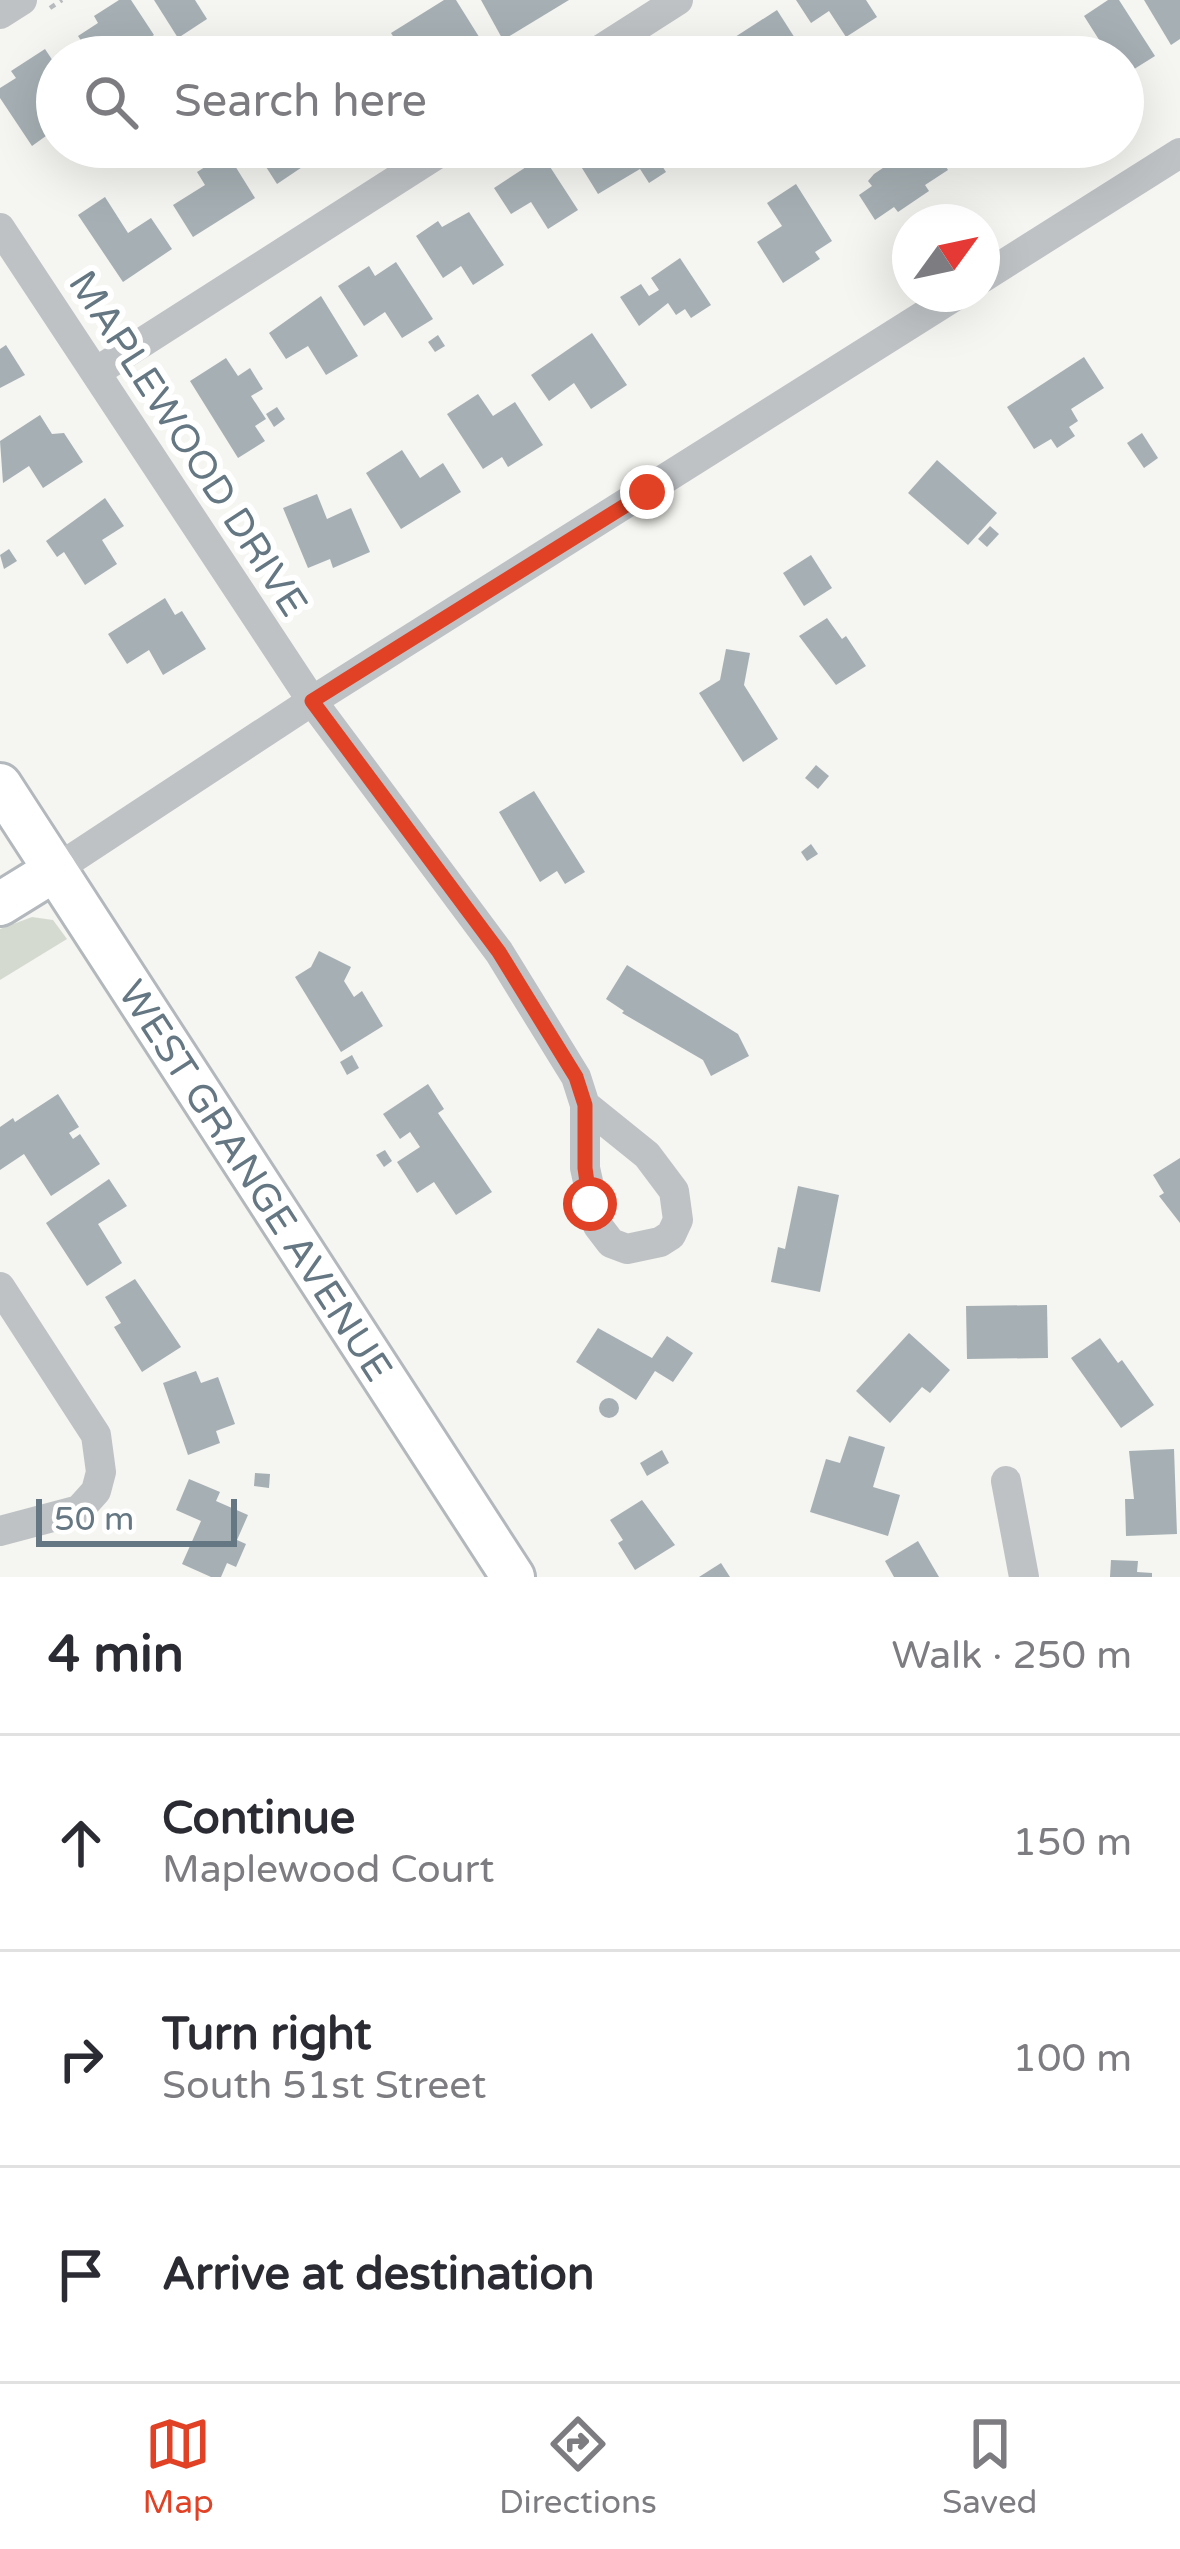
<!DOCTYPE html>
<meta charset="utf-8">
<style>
body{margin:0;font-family:"Varela Round",sans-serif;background:#f7f7f7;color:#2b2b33}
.compass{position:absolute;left:892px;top:204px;width:108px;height:108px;border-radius:50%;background:#fff;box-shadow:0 12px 48px #0002;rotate:57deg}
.scale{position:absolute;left:36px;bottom:30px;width:201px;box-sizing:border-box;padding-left:12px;border:6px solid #647782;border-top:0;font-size:33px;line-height:42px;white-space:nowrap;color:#647782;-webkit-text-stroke:9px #fff;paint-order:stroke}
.stop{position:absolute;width:36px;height:36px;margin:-27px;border:9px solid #e14225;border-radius:50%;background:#fff}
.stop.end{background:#e14225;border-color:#fff;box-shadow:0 3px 12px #0008}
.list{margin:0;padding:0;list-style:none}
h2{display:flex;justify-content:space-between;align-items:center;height:156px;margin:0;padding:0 48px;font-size:51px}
h2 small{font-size:39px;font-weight:400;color:#7c7c81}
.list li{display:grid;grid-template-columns:78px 1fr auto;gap:36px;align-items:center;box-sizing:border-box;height:216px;padding:0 48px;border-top:3px solid #e1e1e2}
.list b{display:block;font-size:45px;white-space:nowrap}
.list p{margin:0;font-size:39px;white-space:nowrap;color:#7c7c81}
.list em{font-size:39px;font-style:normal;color:#7c7c81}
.icon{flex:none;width:66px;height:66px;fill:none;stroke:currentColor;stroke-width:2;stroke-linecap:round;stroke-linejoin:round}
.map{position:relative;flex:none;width:1180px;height:1577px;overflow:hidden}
.search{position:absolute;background:#fff;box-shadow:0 12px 48px #0002;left:36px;right:36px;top:36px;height:132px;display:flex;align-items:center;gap:30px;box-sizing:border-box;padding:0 42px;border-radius:66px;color:#7c7c81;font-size:45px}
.sheet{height:804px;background:#fff}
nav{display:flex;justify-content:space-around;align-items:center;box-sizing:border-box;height:168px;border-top:3px solid #e1e1e2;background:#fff;font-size:33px;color:#7c7c81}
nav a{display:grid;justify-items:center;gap:6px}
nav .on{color:#e14225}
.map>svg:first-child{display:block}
.green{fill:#d5dad0}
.building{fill:#a6b0b4}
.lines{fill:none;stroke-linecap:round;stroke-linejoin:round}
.secondary-casing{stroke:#b2b8bc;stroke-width:48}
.path{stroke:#b8bbbd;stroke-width:4.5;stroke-dasharray:6 6;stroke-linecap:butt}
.street{stroke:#bec2c5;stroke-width:30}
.secondary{stroke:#fff;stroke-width:42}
.route{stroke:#e14225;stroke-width:15}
.labels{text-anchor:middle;stroke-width:12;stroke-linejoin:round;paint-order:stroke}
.street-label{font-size:39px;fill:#647782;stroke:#fff}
</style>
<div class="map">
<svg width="1180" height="1577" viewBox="0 0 1180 1577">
<rect width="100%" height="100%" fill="#f5f5f1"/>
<polygon class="green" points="32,917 53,920 67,939 0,980 0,929"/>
<g class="building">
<polygon points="119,0 131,0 154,35 132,49 138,57 92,57 78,36 98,23 94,16"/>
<polygon points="154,0 195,0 207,19 178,38"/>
<polygon points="444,0 456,0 486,48 471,57 442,57 434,45 416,57 406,57 391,33"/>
<polygon points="481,0 569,0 503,40"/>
<polygon points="796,0 866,0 877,17 846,37 829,11 811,23"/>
<polygon points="1108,0 1119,0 1155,56 1123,76 1123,57 1086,57 1103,46 1084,16"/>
<polygon points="1144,0 1180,0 1180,39 1171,45"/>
<polygon points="777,10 807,57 724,57 718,48"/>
<polygon points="1029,39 1037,51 1029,57 1001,57"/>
<polygon points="45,49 57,67 57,98 48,104 57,118 57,128 32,146 0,98 0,88 16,78 11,71"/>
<polygon points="272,147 332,147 277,184 259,156"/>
<polygon points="569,147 650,147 666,172 649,183 640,169 598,194"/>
<polygon points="914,147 933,147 948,170 925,185 929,191 898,212 894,207 875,220 859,195 872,186 868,181 874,174"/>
<polygon points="227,153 255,198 193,237 173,205 205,185 197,172"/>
<polygon points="543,156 578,210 548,229 531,202 511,214 494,188"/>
<polygon points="796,184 832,241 815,252 820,259 783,283 757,242 782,226 767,203"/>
<polygon points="105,197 128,233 151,218 172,249 123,282 78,215"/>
<polygon points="469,212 504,265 473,285 461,266 443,278 416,236 438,221 442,227"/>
<polygon points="680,258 711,305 691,318 685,309 676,315 668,303 639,326 620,297 641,284 649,296 659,290 651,278"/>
<polygon points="396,262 433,319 402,338 385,312 364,326 338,286 369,266 375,276"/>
<polygon points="321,296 358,356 326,375 308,346 286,359 269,333"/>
<polygon points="592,333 627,385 591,409 574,383 549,401 531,375"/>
<polygon points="438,335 445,346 435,352 428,342"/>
<polygon points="6,345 25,375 0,388 0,349"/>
<polygon points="1084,357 1104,388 1071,409 1078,421 1069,427 1075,436 1057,448 1051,439 1034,449 1007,407"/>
<polygon points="226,358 238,376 250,368 263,389 251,396 266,419 255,426 265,441 238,458 190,381"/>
<polygon points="478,394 493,416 515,402 543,445 508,467 502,457 483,469 447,414"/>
<polygon points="277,407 285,419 274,427 266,414"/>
<polygon points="40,415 52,434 64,433 83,462 43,488 29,466 3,483 0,441"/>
<polygon points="1142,433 1158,458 1144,468 1127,443"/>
<polygon points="402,450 420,478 443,463 461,492 401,529 366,473"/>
<polygon points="937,460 997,513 968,545 908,493"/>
<polygon points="317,494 327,519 351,508 370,552 333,568 330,559 308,568 283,508"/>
<polygon points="105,498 124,526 102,540 117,564 85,585 64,552 57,557 46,541"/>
<polygon points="990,526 999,534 987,547 978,539"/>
<polygon points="9,549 17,561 4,569 0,555"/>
<polygon points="811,555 832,588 804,606 783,573"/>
<polygon points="165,598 175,615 182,611 206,649 163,675 149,650 127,664 108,634"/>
<polygon points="827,618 842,639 846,636 866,666 836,685 799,636"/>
<polygon points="726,649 750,653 744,685 778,739 743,762 699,693 720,680"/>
<polygon points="816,765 829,776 818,789 805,778"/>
<polygon points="534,791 585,872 565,884 557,871 540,882 499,812"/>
<polygon points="811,844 818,854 807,861 801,852"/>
<polygon points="319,951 351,967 344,981 354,997 362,991 383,1026 341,1052 295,977 311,967"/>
<polygon points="627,965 738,1034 749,1056 711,1076 703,1060 622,1013 624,1011 606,999"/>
<polygon points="352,1055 359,1068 347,1075 340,1062"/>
<polygon points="428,1084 444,1109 438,1113 492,1192 456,1215 434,1182 417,1193 397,1162 420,1147 410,1132 400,1139 383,1114"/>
<polygon points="58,1094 79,1127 69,1133 73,1139 80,1134 100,1164 51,1196 24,1154 0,1170 0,1127 13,1118 15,1122"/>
<polygon points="385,1150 392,1161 384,1167 376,1155"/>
<polygon points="1180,1158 1180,1223 1159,1196 1164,1193 1153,1175"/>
<polygon points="109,1179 127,1206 98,1224 122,1263 87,1286 46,1223"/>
<polygon points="798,1186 839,1195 820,1292 771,1282 778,1247 785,1249"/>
<polygon points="135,1279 181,1347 142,1372 114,1327 121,1323 105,1297"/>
<polygon points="1047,1305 1048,1358 967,1359 966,1306"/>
<polygon points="598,1328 652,1358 667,1336 693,1353 673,1382 655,1371 636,1400 576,1362"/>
<polygon points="909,1333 950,1370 930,1393 922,1387 890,1423 856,1391"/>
<polygon points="1100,1338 1118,1363 1122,1360 1154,1405 1121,1428 1071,1358"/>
<polygon points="196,1371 201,1383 218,1377 235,1424 216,1431 220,1443 188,1455 163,1383"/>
<circle cx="609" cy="1408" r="10"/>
<polygon points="849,1436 885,1447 873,1487 900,1495 888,1536 810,1512 826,1459 840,1463"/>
<polygon points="1174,1449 1177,1534 1126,1536 1125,1499 1134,1499 1129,1451"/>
<polygon points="662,1450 669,1463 647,1476 640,1463"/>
<polygon points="255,1473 270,1474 269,1488 254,1486"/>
<polygon points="189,1479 220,1492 216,1501 248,1515 237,1540 246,1544 236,1567 227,1563 221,1577 211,1577 182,1564 201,1521 176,1510"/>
<polygon points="642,1500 675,1545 635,1570 618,1543 623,1540 610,1520"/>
<polygon points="918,1541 939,1577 894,1577 885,1561"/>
<polygon points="1111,1560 1138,1561 1137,1572 1152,1573 1152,1577 1110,1577"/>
<polygon points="721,1563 730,1577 699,1577"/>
</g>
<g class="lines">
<defs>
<g id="secondary">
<path id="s1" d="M0,785L513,1577"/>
<polyline points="0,904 55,870"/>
</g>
</defs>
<use href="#secondary" class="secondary-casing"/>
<polyline class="path" points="50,8 62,0"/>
<g class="street">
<polyline points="0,14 22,0"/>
<polyline points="589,57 678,0"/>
<polyline points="0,228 312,701 499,952 576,1077 585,1105 585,1168 598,1226 611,1243 627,1249 660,1242 671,1235 678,1220 674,1191 647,1155 585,1105"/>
<polyline points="982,278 1180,153"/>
<polyline points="96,372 448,147"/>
<polyline points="55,870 312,701 958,294"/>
<polyline points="0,1287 96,1435 101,1472 96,1491 79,1510 0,1531"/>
<polyline points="1006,1481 1024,1577"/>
</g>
<use href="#secondary" class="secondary"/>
</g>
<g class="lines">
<polyline class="route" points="590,1204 585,1168 585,1105 576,1077 499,952 312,701 647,492"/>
</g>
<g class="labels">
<g class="street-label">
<text transform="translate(189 443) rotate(57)" y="14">MAPLEWOOD DRIVE</text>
<text dy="14" stroke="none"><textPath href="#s1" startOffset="471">WEST GRANGE AVENUE</textPath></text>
</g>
</g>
</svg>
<svg class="compass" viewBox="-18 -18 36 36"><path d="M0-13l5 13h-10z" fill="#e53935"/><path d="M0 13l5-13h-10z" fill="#7c7c81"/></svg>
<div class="scale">50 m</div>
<div class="stop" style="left:590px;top:1204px"></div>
<div class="stop end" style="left:647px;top:492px"></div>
<div class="search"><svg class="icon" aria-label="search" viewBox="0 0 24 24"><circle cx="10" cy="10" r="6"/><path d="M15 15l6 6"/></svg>Search here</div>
</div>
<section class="sheet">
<h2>4 min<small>Walk · 250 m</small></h2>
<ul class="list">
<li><svg class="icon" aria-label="ahead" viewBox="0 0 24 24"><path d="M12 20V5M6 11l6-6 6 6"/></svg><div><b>Continue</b><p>Maplewood Court</p></div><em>150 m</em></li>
<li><svg class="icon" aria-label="right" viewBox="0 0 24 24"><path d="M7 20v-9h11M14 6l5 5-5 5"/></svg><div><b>Turn right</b><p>South 51st Street</p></div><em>100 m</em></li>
<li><svg class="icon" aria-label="arrive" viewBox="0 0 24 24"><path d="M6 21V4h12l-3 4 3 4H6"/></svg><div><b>Arrive at destination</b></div></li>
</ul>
</section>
<nav>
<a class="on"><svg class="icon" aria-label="map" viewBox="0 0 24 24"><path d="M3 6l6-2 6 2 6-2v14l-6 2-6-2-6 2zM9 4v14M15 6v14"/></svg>Map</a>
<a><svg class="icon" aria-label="directions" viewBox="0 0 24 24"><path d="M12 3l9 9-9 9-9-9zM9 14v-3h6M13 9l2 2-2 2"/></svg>Directions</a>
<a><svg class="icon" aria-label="saved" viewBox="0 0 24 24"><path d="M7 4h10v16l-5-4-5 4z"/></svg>Saved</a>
</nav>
